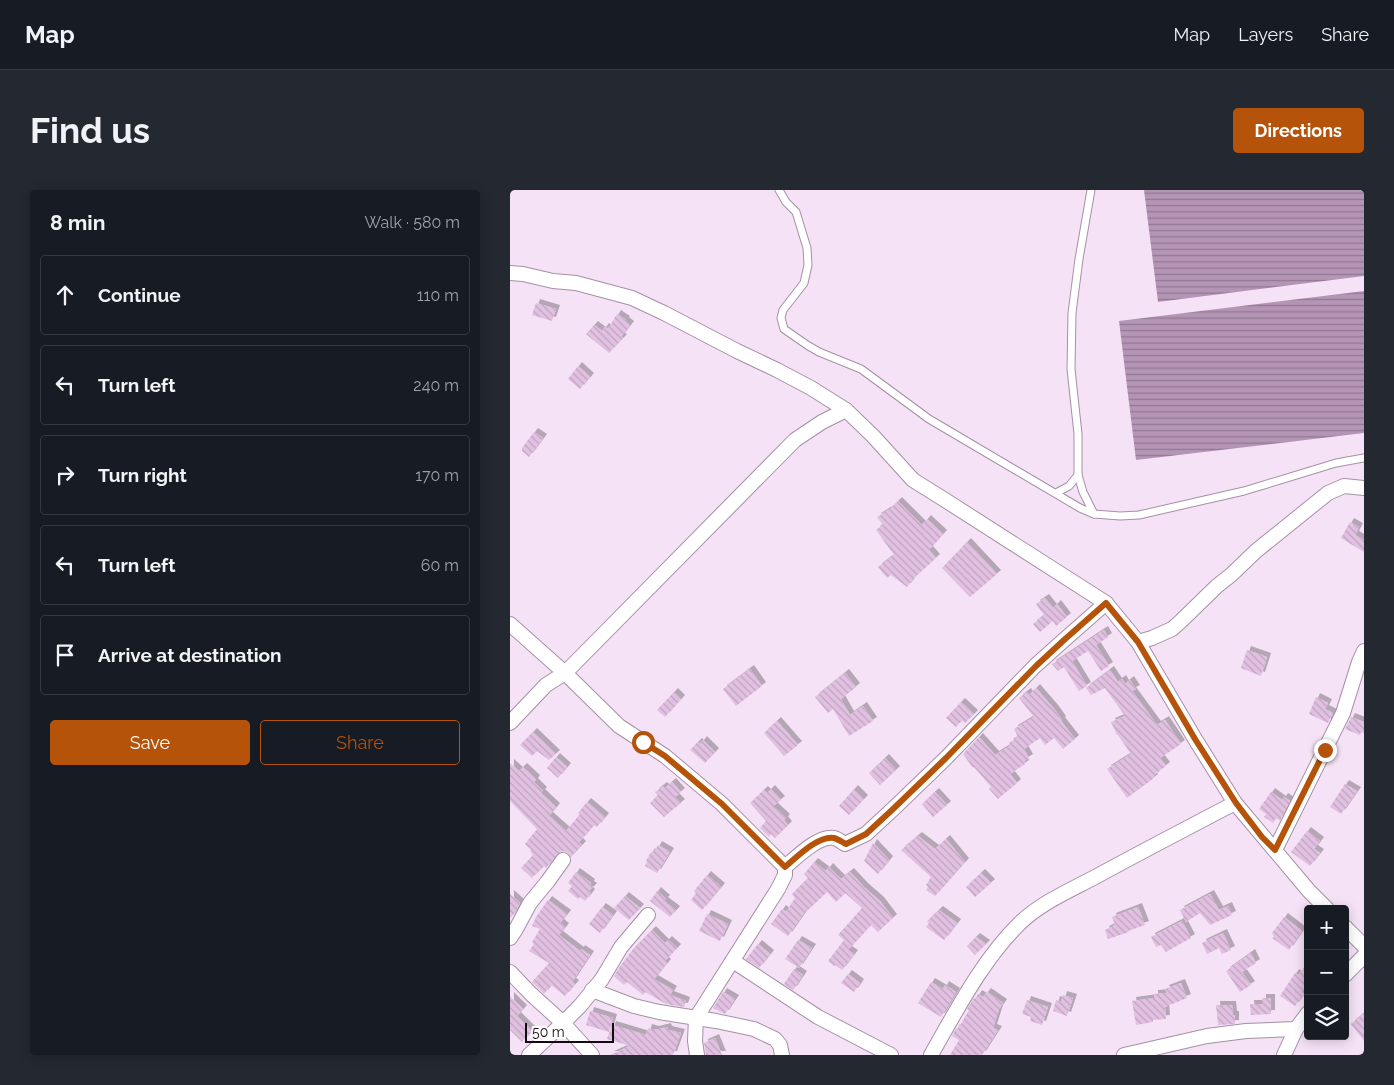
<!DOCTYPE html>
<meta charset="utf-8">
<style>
body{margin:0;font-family:Raleway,sans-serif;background:#242831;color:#f1f3f6}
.controls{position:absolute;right:15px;bottom:15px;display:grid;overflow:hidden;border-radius:5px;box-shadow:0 2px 12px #0003}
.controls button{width:45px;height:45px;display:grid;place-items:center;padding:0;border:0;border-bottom:1px solid #363941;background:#171b24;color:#f1f3f6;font:25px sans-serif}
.scale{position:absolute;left:15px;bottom:12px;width:89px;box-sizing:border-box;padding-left:5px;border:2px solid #120b12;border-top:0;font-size:14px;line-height:18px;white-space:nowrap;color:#120b12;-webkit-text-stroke:4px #fff;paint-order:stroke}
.stop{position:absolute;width:15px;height:15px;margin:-11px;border:4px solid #b45309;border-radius:50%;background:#fff}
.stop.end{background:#b45309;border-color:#fff;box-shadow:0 1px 5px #0008}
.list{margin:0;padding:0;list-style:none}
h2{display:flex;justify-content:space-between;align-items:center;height:65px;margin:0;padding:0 20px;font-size:21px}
h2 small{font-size:16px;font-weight:400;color:#9ea1a6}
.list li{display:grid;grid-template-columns:32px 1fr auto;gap:15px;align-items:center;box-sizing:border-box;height:80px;margin:0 10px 10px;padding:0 10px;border:1px solid #363941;border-radius:5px}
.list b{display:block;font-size:19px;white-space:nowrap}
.list em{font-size:16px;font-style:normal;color:#9ea1a6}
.actions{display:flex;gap:10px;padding:15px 20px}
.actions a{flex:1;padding:11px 0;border:1px solid #b45309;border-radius:5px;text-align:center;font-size:18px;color:#b45309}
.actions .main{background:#b45309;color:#fff}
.icon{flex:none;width:28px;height:28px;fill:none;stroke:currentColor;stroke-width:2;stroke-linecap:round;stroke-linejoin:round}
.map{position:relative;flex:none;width:854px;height:865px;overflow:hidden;border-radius:5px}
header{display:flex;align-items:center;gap:30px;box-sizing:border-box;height:70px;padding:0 25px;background:#171b24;border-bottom:1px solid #363941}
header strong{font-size:24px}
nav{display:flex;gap:28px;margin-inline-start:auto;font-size:18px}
.intro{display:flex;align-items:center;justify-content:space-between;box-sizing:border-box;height:120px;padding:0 30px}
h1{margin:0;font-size:35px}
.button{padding:12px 22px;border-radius:5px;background:#b45309;color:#fff;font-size:18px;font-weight:700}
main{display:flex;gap:30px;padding:0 30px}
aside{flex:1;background:#171b24;border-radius:5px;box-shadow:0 2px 12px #0003}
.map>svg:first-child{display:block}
.water{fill:url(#water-rules)}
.building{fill:url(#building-back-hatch);filter:url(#shadow)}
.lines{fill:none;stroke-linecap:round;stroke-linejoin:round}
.lane-casing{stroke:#a491a4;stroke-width:9}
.street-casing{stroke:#a491a4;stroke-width:16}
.lane{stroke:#fff;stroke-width:7}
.street{stroke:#fff;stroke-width:14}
.route{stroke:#b45309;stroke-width:6}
</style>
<header>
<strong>Map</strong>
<nav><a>Map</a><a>Layers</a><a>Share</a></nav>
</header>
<div class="intro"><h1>Find us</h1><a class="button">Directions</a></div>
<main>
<aside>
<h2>8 min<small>Walk · 580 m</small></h2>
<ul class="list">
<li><svg class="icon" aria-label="ahead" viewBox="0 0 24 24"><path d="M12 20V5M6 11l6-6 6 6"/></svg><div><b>Continue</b></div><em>110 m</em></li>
<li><svg class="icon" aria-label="left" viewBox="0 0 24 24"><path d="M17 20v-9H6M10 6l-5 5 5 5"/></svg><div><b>Turn left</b></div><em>240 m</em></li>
<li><svg class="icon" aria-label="right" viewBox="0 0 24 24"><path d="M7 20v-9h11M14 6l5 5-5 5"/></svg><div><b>Turn right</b></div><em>170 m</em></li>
<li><svg class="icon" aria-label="left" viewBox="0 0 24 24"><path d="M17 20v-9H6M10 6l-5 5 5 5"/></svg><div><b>Turn left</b></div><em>60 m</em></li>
<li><svg class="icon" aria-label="arrive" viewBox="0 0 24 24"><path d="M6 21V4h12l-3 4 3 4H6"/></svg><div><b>Arrive at destination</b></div></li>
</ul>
<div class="actions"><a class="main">Save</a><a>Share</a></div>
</aside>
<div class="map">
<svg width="854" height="865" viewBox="0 0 854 865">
<defs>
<pattern id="water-rules" width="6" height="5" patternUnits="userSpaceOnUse" patternTransform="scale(1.25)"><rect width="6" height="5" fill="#b495b5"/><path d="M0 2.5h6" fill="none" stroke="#917892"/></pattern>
<pattern id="building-back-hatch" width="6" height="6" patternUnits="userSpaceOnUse" patternTransform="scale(1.25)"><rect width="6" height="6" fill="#e1c0e1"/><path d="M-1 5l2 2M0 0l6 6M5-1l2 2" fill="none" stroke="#c0a4c0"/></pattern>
<filter id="shadow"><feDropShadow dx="4" dy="-4" stdDeviation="0" flood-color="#0004"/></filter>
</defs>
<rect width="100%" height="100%" fill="#f6e2f6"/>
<g class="water">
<polygon points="634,0 854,0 854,86 648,112"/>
<polygon points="854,101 854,243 626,270 609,131"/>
</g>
<g class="building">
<polygon points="26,113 46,119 42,131 22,125"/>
<polygon points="107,124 116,130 115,131 120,135 111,147 113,148 99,163 76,144 84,135 92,141 95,137 98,139"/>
<polygon points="68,176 80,187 70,199 58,189"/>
<polygon points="24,242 33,248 19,267 12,261 12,258"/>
<polygon points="388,311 412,335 417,329 433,344 419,360 426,368 403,389 397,397 381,385 377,388 368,377 384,365 366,340 373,335 367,327 380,319"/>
<polygon points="840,332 849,337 845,345 854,350 854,362 831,348"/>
<polygon points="457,352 487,384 460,407 432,378"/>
<polygon points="535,408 543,418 547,414 557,427 546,436 543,431 530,442 523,434 534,425 526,414"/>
<polygon points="594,440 598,447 586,455 599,476 591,481 578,461 562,471 577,496 569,501 554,477 548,481 542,474"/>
<polygon points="737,460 757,467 751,486 731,478"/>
<polygon points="240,479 252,496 226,516 213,499"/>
<polygon points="600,480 608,492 612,489 615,494 620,490 626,499 622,501 647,535 655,530 671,554 650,568 656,576 643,586 644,588 617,608 597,579 621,564 608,545 607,545 601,532 615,526 595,498 581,505 576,498"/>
<polygon points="335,483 346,497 331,509 340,525 353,516 363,531 339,546 323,519 318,523 305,507"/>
<polygon points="526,498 545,520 552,530 551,531 565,549 553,559 544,548 535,555 530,548 514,559 519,568 514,571 515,574 500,584 507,593 488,609 479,599 481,597 464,577 463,578 453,564 469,547 485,565 501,555 499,553 508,547 504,539 524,527 509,508 517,502 519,505"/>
<polygon points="164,502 171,509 155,527 147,520"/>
<polygon points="806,507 818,513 815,519 823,523 818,533 799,524"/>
<polygon points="451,512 464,524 455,533 452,530 446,537 436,528"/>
<polygon points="841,527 854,532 854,543 851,542 850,545 835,539"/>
<polygon points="267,531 288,555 274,566 254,543"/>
<polygon points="23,542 46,564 39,570 27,561 22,566 10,555"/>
<polygon points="193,550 205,562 195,573 180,560 188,552 190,554"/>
<polygon points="46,567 57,577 48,588 37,578"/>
<polygon points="375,568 386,580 370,595 359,583"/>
<polygon points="0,573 9,581 13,577 26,589 24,592 33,601 31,603 46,617 39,626 56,641 70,624 68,623 77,612 95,627 87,637 84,635 69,652 72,655 61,667 58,663 54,661 49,662 36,678 34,676 22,688 11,678 23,665 20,661 21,660 15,654 27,639 0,611"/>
<polygon points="162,592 171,602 165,607 171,613 154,627 140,613 148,605 145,602 153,596 155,598"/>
<polygon points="835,594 847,601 831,624 820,617"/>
<polygon points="261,599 271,610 263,616 276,628 274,630 278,635 265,648 261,644 259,647 250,638 256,631 240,613 254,600 257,603"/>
<polygon points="344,599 354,609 339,625 329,616"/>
<polygon points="425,602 437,615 423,627 412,614"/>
<polygon points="761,602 772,610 774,607 780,611 770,631 766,628 763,633 754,627 756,624 749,619"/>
<polygon points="797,641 810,651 804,659 810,663 800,676 781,662"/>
<polygon points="408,646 425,659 436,649 455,672 425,706 416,700 418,697 416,695 421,687 391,660"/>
<polygon points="363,653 379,670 368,684 354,671"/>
<polygon points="148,655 160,662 147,683 135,676 137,672 136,671 141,662 143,664"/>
<polygon points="304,672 316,681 319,677 331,689 340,682 354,697 370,711 383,728 368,742 361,735 338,760 344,764 332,780 325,775 324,776 318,771 334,750 328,745 352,718 335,703 326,712 317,702 298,720 297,719 278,746 261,734 272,719 276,722 285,708 282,704 298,688 294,684"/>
<polygon points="66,682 81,693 80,695 83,697 79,701 81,703 75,711 70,707 68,709 58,701 62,696 58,693"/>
<polygon points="471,683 481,693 465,707 456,697"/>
<polygon points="197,685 211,697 192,720 181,710 186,703 184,701"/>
<polygon points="147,701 156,709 154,711 166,720 160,727 140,711"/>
<polygon points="0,704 10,713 5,723 0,728"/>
<polygon points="700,704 709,720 718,716 722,725 700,735 690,723 676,732 670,720"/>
<polygon points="115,706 130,718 119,730 104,718"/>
<polygon points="38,710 57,724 50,733 55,737 49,745 70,761 71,759 80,765 62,792 65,794 55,806 41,795 34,804 22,792 39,773 19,761 24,754 22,752 30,739 22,736 26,727"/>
<polygon points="92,717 103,725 90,743 79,734"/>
<polygon points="628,717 635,735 618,741 619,742 598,749 595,740 605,735 602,727"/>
<polygon points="429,720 447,733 434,750 416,737 419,733 417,731"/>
<polygon points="197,724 218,734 210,751 189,741"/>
<polygon points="774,727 792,741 779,760 762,748 764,747 762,743"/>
<polygon points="672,731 681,748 656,762 651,755 646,757 641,747"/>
<polygon points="142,740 155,753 158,750 167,758 155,771 157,773 144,789 163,800 160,805 176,811 174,817 156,814 135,802 133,805 117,792 114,795 104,786 111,775 124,758"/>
<polygon points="713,743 721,760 712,764 709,758 697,764 692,753"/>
<polygon points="466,747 476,754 465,765 457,756"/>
<polygon points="288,750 302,758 289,778 275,769"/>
<polygon points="248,754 260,764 249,778 236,769"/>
<polygon points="741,763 746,773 732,782 741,795 730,802 716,781"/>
<polygon points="798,773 798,793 791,802 794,804 785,816 770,806 785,783 788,785"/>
<polygon points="284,779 293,785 283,800 274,794"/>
<polygon points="338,784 350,793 344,802 331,793"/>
<polygon points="421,792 433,799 435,795 446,802 431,827 408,813"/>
<polygon points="671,793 677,808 655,817 656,829 643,830 643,832 626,835 622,811 644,808 644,804 657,803 655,799"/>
<polygon points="213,802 225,809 215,824 203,818"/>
<polygon points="477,802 493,813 489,819 483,838 488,840 472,865 440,865 449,850 442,846 446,838 448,839 459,820 457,819 464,808 465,809 468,804 473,807"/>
<polygon points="553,805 563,808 557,826 543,821 546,810 551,812"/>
<polygon points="0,806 13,819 7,826 22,841 12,852 0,840"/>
<polygon points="752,808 761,808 761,824 741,825 740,814 752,814"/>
<polygon points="517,810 538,817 532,835 520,831 521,827 512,824"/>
<polygon points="706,815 722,815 723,825 725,825 725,834 708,835"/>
<polygon points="80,821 103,828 99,842 76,835"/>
<polygon points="854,823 854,851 841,834"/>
<polygon points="102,835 136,845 138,838 145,840 157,837 158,840 171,843 163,865 100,865 120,856 97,849"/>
<polygon points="205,848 212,865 196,865 194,853"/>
</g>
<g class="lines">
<defs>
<g id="lane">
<polyline points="269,0 276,12 286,22 297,58 298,75 294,93 273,120 271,128 274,139 297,155 309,162 351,179 419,229 570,318 584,324"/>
<polyline points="581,0 569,69 562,123 561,179 568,244 568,285 573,302 584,324 610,326 629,325 734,301 826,273 854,268"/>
<polyline points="546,303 559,296 568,285"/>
</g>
<g id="street">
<polyline points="0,83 13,84 43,91 66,93 122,108 154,123 227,161 267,180 301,198 336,220 363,246 403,290 435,310 596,413 628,452 685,549 725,613 799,701 817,719"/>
<polyline points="0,434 55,483 109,536 155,566 212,614 275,677 275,685 268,699 186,828 185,851 187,865"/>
<polyline points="628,452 642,448 662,439 670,432 707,396 721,385 746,361 818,303 834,296 854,298"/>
<polyline points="0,533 36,495 55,483 285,250 312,232 336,220"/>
<polyline points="765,660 833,523 849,472 854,461"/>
<path d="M275,677C286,668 308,645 324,648C328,649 332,652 335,654L356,644L382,620L436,568L525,476L554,450L596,413"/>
<polyline points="835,737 854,756"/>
<polyline points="0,748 6,739 20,713 38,691 53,670"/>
<polyline points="223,771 308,827 381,865"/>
<polyline points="0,782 21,804 53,833 82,865"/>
<polyline points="835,785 854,766"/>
<polyline points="82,800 124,816 149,822 206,831 244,839 265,849 270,855 272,865"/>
<polyline points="19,865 53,833 70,816 92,789 111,757 138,725"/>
<path d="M421,865C446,821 473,769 510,733C532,712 561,700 587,686C633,661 679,637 725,613"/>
<polyline points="614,865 697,846 736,841 786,839"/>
<polyline points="774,865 786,839 798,823"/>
</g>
</defs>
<use href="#lane" class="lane-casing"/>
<use href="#street" class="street-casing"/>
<use href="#lane" class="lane"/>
<use href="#street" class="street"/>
</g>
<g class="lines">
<path class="route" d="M133,552L155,566L212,614L275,677C286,668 308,645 324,648C328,649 332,652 336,654L356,644L382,620L436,568L526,476L554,450L596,413L628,452L685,549L726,613L752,647L765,660L815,560"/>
</g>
</svg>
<div class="controls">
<button>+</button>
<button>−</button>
<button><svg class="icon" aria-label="layers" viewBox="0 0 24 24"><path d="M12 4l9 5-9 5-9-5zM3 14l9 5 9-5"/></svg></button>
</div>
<div class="scale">50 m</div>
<div class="stop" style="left:133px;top:552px"></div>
<div class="stop end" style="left:815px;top:560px"></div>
</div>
</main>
